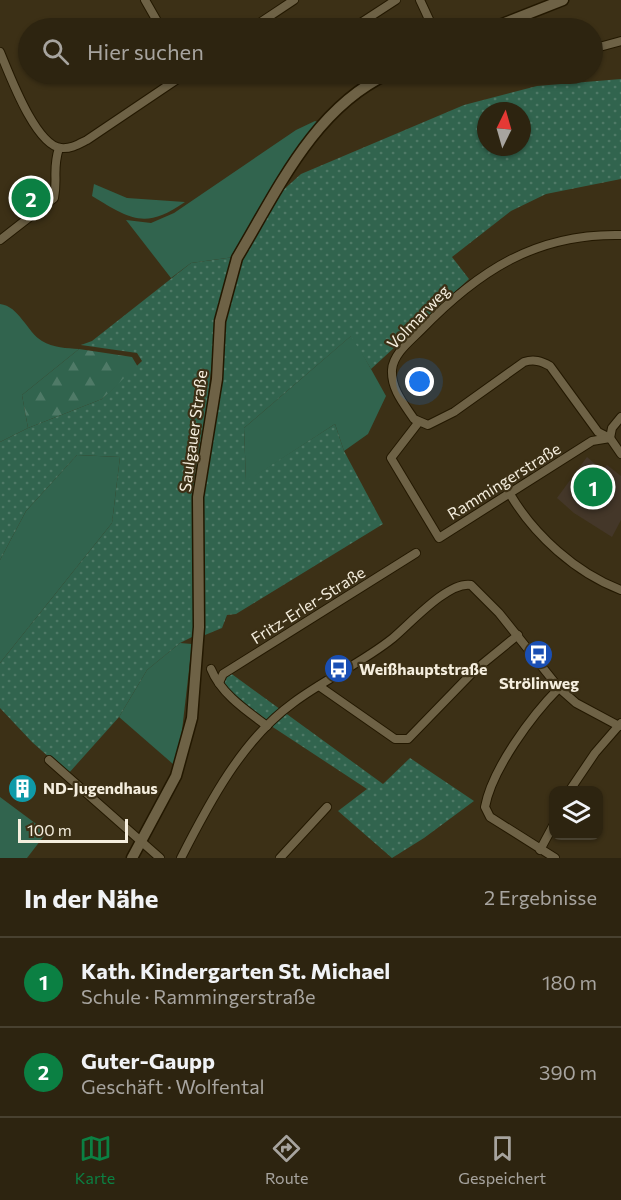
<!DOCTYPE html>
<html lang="de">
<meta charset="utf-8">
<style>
body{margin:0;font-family:Commissioner,sans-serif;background:#39301e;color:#f1f3f6}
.controls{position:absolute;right:18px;bottom:18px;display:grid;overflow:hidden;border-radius:12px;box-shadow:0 2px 4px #0004}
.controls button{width:54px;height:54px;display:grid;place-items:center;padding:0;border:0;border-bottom:2px solid #484130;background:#2d2410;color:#f1f3f6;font:30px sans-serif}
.compass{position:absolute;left:477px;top:102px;width:54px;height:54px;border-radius:50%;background:#2d2410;box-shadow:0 2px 4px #0004;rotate:5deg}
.scale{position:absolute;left:18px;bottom:15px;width:110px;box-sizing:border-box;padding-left:6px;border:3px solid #f5eede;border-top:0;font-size:16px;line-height:21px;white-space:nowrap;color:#f5eede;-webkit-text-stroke:4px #3c3016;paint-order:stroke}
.you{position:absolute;left:420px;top:382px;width:21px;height:21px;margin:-15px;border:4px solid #fff;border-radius:50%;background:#1a73e8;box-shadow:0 0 0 9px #1a73e833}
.badge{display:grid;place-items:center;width:39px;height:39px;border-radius:50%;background:#0b8043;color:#fff;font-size:20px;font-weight:700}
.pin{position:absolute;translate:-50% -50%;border:3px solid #fff;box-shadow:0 2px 6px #0006}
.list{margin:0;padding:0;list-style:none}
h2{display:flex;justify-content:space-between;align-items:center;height:78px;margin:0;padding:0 24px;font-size:26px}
h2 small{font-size:20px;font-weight:400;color:#a7a49f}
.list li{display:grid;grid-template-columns:39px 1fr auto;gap:18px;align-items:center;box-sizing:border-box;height:90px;padding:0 24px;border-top:2px solid #484130}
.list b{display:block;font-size:22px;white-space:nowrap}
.list p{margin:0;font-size:20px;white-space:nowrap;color:#a7a49f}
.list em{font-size:20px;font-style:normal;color:#a7a49f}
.icon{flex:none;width:33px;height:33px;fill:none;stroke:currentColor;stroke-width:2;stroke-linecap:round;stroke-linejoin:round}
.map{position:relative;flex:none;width:621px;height:858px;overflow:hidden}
.search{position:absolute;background:#2d2410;box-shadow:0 2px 4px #0004;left:18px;right:18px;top:18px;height:66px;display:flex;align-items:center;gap:15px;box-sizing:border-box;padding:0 21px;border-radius:33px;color:#a7a49f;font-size:22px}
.sheet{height:258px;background:#2d2410}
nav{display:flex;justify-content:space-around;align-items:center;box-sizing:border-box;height:84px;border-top:2px solid #484130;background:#2d2410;font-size:16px;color:#a7a49f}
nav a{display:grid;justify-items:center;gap:3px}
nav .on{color:#0b8043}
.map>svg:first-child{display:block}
.education{fill:#443729}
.grass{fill:#31644e}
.forest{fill:url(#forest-firs)}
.park{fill:url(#park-dots);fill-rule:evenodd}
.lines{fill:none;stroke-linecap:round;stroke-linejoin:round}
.street-casing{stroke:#231800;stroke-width:10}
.secondary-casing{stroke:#231800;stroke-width:13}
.street{stroke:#6e6246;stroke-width:8}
.secondary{stroke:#6e6246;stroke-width:10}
.labels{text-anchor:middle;stroke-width:4.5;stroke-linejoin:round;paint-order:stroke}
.street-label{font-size:16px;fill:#f5eede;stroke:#3c3016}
.poi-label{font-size:16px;font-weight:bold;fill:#f5eede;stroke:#3c3016;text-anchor:start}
</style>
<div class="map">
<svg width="621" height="858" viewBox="0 0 621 858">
<defs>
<pattern id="forest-firs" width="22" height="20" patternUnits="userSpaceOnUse" patternTransform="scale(1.5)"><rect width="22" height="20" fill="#31644e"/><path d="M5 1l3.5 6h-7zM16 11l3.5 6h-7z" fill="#4f7a67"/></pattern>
<pattern id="park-dots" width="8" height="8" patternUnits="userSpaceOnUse" patternTransform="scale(1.5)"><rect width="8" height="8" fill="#31644e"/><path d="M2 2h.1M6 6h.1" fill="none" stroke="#4f7a67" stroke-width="1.8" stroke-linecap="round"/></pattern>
</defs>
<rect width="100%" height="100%" fill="#3c3016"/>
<polygon class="education" points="587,457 602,470 607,465 621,476 621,520 612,537 574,513 557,498"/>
<g class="grass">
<polygon points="315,121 318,122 234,257 191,263 171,278 126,220 151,223 174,213 296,130"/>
<path d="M94,184L127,198L185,202C145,230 130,219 92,196Z"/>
<path d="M0,304C19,306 27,332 42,341C53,348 67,348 79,349L22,395L28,428L0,442Z"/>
<polygon points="352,335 386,396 368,434 344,451 335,424 246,482 244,428"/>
<polygon points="77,455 120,457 112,523 0,663 0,560 26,511"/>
<polygon points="180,643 192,644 181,739 173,764 119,717 147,670"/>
<polygon points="0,797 47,832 27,858 0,858"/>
</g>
<polygon class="forest" points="79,349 132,357 138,367 102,399 28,428 22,395"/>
<g class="park">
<path d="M621,79V179L546,194L511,211L452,257L469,279L371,369L351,336L244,428L246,481L335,424L344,451L383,524L236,614L227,615L222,628L205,635L202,486L226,322L239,259L271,201L301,174L464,105L537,86ZM486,111H522V147H486Z"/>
<polygon points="234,257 217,321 192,527 194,636 180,643 147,670 119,717 68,774 32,742 0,708 0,663 112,523 120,457 77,455 26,511 0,560 0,442 28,428 102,399 142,361 137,353 81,345 92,341 191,263"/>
<polygon points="229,672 383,784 410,758 474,801 424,838 392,858 338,811 367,789 256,716 213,673"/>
</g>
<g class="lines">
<defs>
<g id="street">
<polyline points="145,0 161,28"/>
<polyline points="420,0 433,28"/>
<polyline points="356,26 396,0"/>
<polyline points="252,28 294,0"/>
<polyline points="592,49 621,41"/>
<path d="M0,52C9,73 35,145 61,148C71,149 79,144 87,140L185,74"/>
<path d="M621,235C536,233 478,271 421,330C410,341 393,354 392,370C391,389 404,404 414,419L428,425L454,412L524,362C534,359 541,361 550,366L598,432L610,438L621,454"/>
<path d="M0,240L54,198C58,178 52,170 59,148"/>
<polyline points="418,423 391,458 439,538 592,441 610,438 612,428 621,417"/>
<path d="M510,494C534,535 576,573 621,590"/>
<path d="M211,669C221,694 247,711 267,726"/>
<polyline points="219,683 223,674 231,669 416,553"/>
<polyline points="319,686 395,739 408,739 475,670 518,635"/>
<polyline points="49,760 160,858"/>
<polyline points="570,790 595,753 621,723"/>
<polyline points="540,850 554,824"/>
<path d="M181,858C209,803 242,740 293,703C325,679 362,663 393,638C410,624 448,581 471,585L499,613L559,688L576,703L619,726"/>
<polyline points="280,858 327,807"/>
<path d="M555,858L490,817L485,807C492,769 532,715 559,688"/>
</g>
<g id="secondary">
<polyline points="492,28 563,0"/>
<path d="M132,858L176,776L192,718L199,627L198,497L217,379L220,321L237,258C277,191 314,108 388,74"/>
</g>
</defs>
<use href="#street" class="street-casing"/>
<use href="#secondary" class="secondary-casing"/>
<use href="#street" class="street"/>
<use href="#secondary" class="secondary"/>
</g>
<defs>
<symbol id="bus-disc" viewBox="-11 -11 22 22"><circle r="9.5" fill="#1a4fb4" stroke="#3c3016"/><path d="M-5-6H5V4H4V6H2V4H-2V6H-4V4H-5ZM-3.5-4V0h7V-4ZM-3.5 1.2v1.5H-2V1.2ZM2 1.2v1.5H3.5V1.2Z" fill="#fff"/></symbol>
<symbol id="building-disc" viewBox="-11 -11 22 22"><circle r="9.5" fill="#0f9aa8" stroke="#3c3016"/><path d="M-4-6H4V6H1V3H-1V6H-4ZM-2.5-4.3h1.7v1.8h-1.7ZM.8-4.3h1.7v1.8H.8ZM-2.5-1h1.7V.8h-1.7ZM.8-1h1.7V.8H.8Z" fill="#fff"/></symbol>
</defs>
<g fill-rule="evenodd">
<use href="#bus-disc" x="522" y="638" width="33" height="33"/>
<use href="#bus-disc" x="322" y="652" width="33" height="33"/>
<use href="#building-disc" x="6" y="772" width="33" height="33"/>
</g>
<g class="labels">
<g class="street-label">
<text transform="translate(418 317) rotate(-46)" y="6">Volmarweg</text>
<text transform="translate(193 431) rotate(-82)" y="6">Saulgauer Straße</text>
<text transform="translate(504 481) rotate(-32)" y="6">Rammingerstraße</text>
<text transform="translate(308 605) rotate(-32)" y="6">Fritz-Erler-Straße</text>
</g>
<g class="poi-label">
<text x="359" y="675">Weißhauptstraße</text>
<text x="539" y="689" text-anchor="middle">Strölinweg</text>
<text x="43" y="794">ND-Jugendhaus</text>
</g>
</g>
</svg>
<div class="controls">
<button><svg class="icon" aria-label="layers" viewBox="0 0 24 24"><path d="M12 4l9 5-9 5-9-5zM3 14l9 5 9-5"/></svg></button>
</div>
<svg class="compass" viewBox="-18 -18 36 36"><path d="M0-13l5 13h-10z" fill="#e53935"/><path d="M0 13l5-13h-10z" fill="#a7a49f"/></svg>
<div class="scale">100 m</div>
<div class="you"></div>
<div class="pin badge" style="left:593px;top:487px">1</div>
<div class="pin badge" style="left:31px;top:198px">2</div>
<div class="search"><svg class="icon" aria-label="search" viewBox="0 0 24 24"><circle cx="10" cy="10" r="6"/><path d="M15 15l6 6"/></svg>Hier suchen</div>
</div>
<section class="sheet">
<h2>In der Nähe<small>2 Ergebnisse</small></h2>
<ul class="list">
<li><span class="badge">1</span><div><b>Kath. Kindergarten St. Michael</b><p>Schule · Rammingerstraße</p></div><em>180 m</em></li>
<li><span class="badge">2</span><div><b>Guter-Gaupp</b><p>Geschäft · Wolfental</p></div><em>390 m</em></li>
</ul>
</section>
<nav>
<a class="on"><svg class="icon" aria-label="map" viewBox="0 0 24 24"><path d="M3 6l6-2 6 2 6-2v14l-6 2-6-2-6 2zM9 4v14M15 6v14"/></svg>Karte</a>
<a><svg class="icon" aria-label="directions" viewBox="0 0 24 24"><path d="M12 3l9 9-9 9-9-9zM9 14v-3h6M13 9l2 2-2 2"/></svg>Route</a>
<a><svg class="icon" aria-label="saved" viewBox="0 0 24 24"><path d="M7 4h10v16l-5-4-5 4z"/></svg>Gespeichert</a>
</nav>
